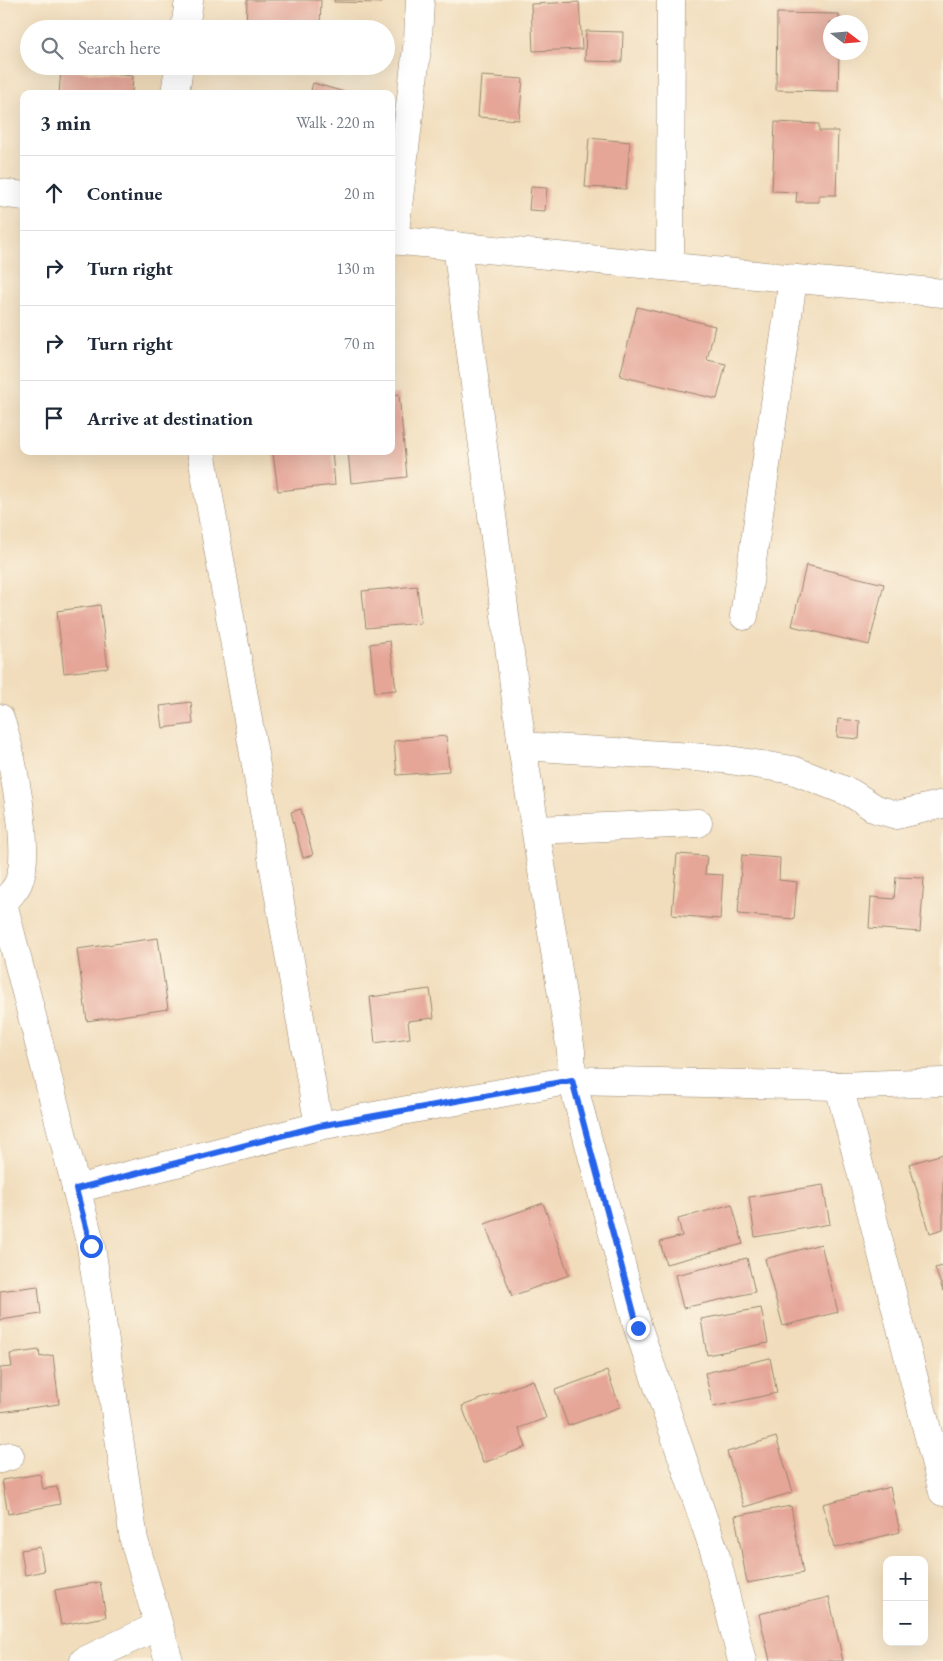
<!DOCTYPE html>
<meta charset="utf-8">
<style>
body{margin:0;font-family:"EB Garamond",serif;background:#f6f6f7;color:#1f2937}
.controls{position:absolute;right:15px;bottom:15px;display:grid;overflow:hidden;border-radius:10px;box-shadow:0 5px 20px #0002}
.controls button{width:45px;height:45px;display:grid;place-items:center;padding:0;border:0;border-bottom:1px solid #e0e1e3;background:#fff;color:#1f2937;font:25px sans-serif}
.compass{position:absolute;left:823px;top:15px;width:45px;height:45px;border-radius:50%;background:#fff;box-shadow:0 5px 20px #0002;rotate:106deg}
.stop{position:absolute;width:15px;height:15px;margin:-11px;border:4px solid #2563eb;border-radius:50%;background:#fff}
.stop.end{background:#2563eb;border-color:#fff;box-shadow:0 1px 5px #0008}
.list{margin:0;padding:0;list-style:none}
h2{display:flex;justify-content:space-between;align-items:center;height:65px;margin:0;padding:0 20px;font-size:21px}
h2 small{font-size:16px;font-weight:400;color:#747a83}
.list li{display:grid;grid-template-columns:32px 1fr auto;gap:15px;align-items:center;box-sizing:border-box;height:75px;padding:0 20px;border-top:1px solid #e0e1e3}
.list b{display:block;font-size:19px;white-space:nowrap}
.list em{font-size:16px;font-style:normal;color:#747a83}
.icon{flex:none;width:28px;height:28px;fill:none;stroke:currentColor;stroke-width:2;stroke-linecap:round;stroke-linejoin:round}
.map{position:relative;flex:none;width:943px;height:1661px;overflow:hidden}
.search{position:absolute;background:#fff;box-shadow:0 5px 20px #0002;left:20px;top:20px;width:375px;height:55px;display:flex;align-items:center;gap:12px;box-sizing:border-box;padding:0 18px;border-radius:28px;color:#747a83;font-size:19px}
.panel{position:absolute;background:#fff;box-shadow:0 5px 20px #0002;left:20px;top:90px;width:375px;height:365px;border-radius:10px}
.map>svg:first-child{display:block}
.building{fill:#e5a597}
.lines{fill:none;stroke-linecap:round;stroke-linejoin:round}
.minor-casing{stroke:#96846d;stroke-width:29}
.minor{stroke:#fff;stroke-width:28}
.route{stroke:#2563eb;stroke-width:6}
</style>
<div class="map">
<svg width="943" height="1661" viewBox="0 0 943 1661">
<rect width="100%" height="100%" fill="#fcf5e5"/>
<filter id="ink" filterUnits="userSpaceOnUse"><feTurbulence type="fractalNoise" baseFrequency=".02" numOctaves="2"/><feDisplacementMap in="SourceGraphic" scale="10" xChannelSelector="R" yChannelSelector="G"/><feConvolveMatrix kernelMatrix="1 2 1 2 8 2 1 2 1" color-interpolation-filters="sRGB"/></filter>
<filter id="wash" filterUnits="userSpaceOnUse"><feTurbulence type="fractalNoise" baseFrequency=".0096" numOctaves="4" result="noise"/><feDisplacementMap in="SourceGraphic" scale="20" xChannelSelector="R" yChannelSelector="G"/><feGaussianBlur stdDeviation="1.12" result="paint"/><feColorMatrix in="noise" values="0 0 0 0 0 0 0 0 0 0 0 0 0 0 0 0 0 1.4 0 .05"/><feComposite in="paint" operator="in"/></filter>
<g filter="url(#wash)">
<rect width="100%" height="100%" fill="#f1ddbc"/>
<g id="blocks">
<g class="building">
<polygon points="247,0 321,0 320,29 246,29"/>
<polygon points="334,0 383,0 382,3 334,2"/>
<polygon points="579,2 582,49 533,51 531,4"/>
<polygon points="777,13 839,14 839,22 830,22 830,52 839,52 838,91 776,90"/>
<polygon points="586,31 623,32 622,62 585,61"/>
<polygon points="61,70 133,76 132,94 59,94"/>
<polygon points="481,76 523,79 519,120 478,117"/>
<polygon points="313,83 348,93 348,94 310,94"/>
<polygon points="775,122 819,124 819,131 838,131 836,195 819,195 819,202 796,202 797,192 772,191"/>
<polygon points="589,138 630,142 626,189 585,187"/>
<polygon points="531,187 547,188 545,211 529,210"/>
<polygon points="637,307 715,326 707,360 726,364 717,399 620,376"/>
<polygon points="399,394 407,477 351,483 348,451 391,451 391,395"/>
<polygon points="289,451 332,451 335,485 278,491 273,453"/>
<polygon points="806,565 884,584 869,645 792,626"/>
<polygon points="417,586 421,623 366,628 362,591"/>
<polygon points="100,605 108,668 64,673 57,611"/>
<polygon points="390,641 396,690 375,692 370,644"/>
<polygon points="191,702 193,724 163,728 160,706"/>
<polygon points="838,719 860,721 859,739 837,737"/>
<polygon points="446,736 449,771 397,775 394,741"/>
<polygon points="301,809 313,855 303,858 291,812"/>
<polygon points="677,854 707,856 705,874 723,875 720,919 672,915"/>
<polygon points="742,855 780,858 779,880 797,882 794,919 738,914"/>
<polygon points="896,877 924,878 920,932 869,928 871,897 894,899"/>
<polygon points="158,938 168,1009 87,1021 77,949"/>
<polygon points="430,989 434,1018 408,1021 410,1038 375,1043 370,997"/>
<polygon points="943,1154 943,1229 930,1233 909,1164"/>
<polygon points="823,1185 830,1224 755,1237 749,1197"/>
<polygon points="543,1203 569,1275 512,1296 485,1224"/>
<polygon points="732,1204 743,1244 666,1264 660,1242 682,1236 678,1219"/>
<polygon points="821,1244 838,1312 783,1326 765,1259"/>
<polygon points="747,1258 755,1292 683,1308 675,1275"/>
<polygon points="943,1266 943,1291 935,1268"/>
<polygon points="38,1286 41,1314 0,1320 0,1291"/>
<polygon points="761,1308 768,1343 707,1355 701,1319"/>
<polygon points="39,1350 40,1357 53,1355 59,1404 0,1412 0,1368 12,1367 10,1354"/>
<polygon points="770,1358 777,1393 713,1407 705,1373"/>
<polygon points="607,1371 620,1407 568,1426 555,1390"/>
<polygon points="533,1380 546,1418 519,1428 526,1447 483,1463 462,1406"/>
<polygon points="776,1437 793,1492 744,1507 727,1452"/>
<polygon points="40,1474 43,1489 57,1487 60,1504 8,1514 2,1480"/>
<polygon points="890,1487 900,1532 834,1548 823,1504"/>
<polygon points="791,1506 803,1573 747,1583 735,1516"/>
<polygon points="40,1547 44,1571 25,1575 21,1550"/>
<polygon points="100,1582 106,1617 61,1625 55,1590"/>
<polygon points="829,1597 843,1661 770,1661 759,1614"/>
</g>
</g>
</g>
<g filter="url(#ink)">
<use href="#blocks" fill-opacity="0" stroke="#96846d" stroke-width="1"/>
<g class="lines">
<defs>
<g id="minor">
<polyline points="185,29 189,0"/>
<polyline points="175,94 179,66"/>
<polyline points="0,193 24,196"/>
<polyline points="391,240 943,293"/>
<polyline points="394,240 418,39 420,0"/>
<polyline points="457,246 522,746 571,1051 572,1080 638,1328 715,1553 742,1661"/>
<polyline points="670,266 671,0"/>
<polyline points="201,451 319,1126"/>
<polyline points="744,616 793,280"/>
<path d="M0,718C11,751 32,849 19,881C17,888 6,900 0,905"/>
<polyline points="522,746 723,759 793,770 851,793 876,809 897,815 943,804"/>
<polyline points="536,830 698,823"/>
<polyline points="3,903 91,1246 134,1540 169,1661"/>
<polyline points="839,1086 943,1492"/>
<polyline points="76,1189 319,1126 572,1080 839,1086 943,1082"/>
<polyline points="0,1459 10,1456"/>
<polyline points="84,1661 158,1626"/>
</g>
</defs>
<use href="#minor" class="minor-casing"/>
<use href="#minor" class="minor"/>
</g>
</g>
<g class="lines" filter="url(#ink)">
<polyline class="route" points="91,1246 76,1189 319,1126 572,1080 638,1328"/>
</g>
</svg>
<div class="controls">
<button>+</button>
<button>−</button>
</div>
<svg class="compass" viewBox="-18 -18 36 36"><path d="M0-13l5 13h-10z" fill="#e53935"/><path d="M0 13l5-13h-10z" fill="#747a83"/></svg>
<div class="stop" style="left:91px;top:1246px"></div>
<div class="stop end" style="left:638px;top:1328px"></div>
<div class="search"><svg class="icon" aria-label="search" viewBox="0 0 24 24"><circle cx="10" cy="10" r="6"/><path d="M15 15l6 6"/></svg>Search here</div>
<section class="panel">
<h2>3 min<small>Walk · 220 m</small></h2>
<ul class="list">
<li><svg class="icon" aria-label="ahead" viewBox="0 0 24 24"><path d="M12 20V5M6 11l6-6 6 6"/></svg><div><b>Continue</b></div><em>20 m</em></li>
<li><svg class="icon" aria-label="right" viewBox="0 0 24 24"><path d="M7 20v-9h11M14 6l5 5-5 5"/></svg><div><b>Turn right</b></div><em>130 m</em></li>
<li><svg class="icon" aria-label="right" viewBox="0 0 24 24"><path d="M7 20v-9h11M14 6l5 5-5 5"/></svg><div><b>Turn right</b></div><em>70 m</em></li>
<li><svg class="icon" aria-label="arrive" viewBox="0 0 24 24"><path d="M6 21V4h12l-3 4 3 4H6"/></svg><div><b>Arrive at destination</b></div></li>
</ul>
</section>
</div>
